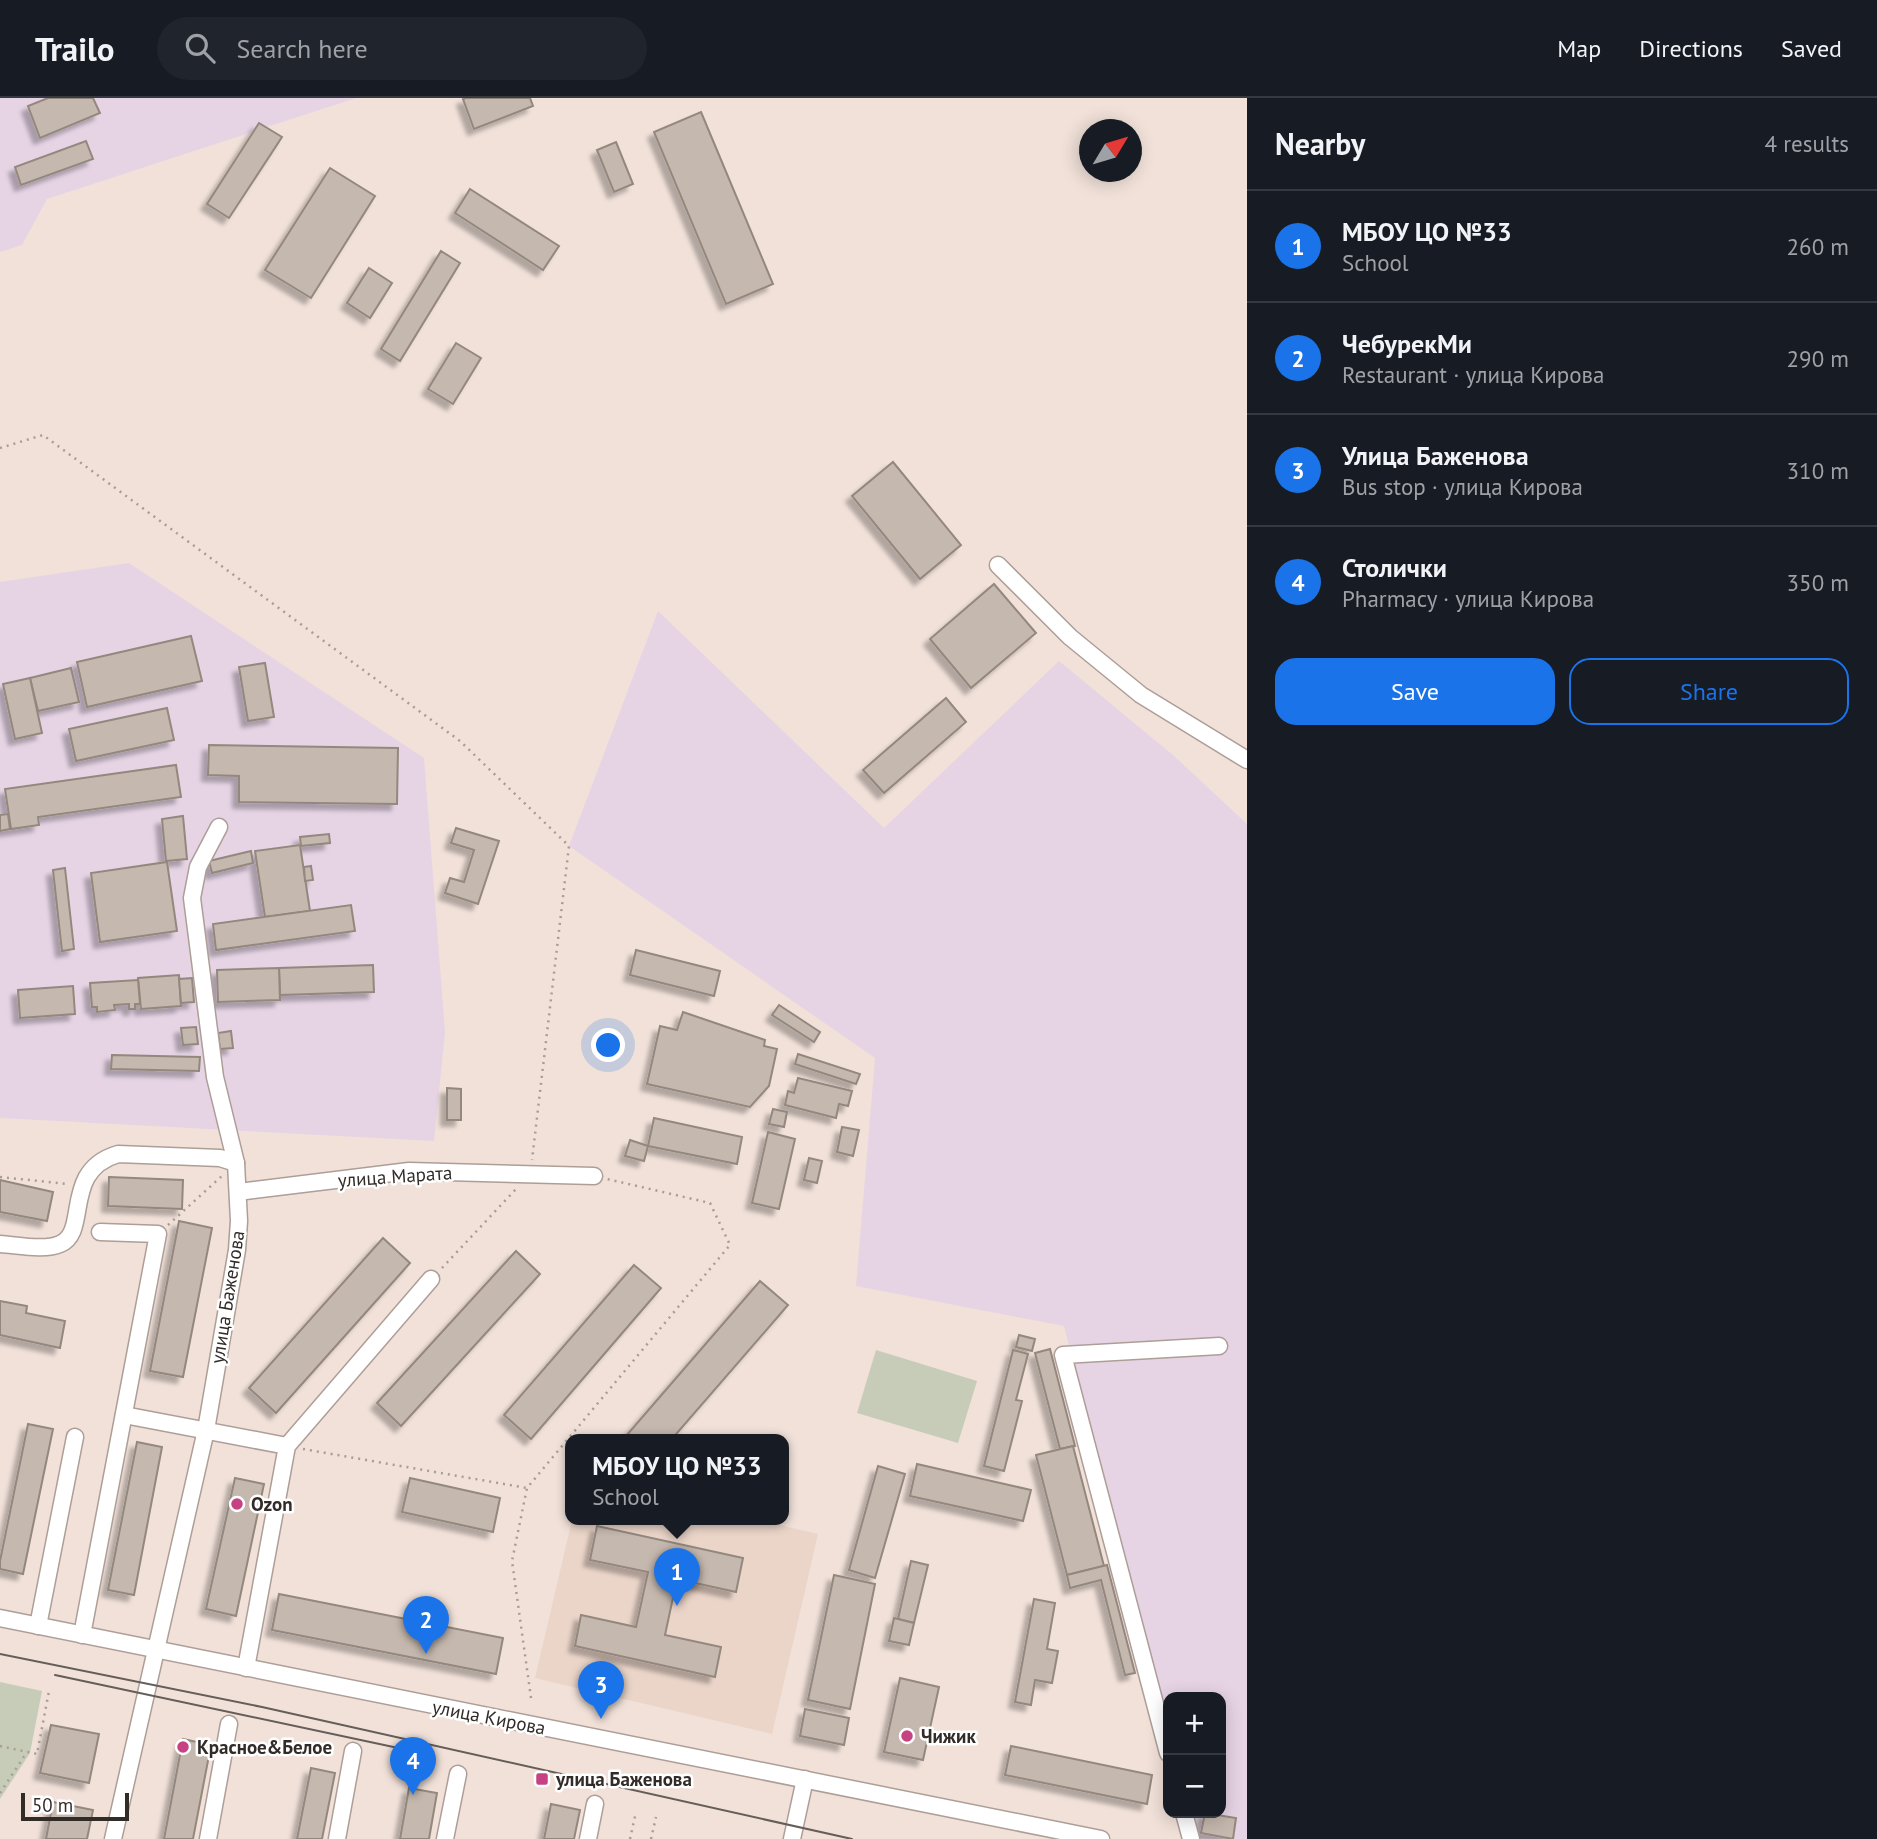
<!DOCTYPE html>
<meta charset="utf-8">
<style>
body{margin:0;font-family:"PT Sans",sans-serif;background:#20242c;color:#f1f3f6}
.controls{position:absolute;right:21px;bottom:21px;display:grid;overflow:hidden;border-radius:14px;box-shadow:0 4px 18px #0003}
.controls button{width:63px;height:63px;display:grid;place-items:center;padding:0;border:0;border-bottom:2px solid #363941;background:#171b24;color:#f1f3f6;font:35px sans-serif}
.compass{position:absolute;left:1079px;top:21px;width:63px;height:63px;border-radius:50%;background:#171b24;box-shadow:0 4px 18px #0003;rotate:52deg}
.scale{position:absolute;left:21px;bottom:18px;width:108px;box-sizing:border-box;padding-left:7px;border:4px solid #322c29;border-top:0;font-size:19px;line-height:24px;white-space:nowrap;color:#322c29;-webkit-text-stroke:5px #fff;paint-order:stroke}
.you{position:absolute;left:609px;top:948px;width:24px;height:24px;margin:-18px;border:5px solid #fff;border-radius:50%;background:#1a73e8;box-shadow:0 0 0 10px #1a73e833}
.badge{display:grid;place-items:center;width:46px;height:46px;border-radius:50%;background:#1a73e8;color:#fff;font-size:23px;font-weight:700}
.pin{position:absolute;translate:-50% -58px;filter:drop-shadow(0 2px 4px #0008)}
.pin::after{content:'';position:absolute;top:37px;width:24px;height:21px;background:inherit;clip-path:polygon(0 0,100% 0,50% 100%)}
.popup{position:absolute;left:565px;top:1336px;width:224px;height:91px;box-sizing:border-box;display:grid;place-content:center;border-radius:14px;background:#171b24;filter:drop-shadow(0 2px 5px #0005);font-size:23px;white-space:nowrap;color:#9ea1a6}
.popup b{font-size:26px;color:#f1f3f6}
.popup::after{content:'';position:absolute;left:50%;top:100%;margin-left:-14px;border:14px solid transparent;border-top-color:#171b24}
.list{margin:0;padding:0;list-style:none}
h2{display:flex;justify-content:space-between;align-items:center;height:91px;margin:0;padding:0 28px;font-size:30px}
h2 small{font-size:23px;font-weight:400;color:#9ea1a6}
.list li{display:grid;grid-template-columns:46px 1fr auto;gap:21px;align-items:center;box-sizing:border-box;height:112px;padding:0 28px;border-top:2px solid #363941}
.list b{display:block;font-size:26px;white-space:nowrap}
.list p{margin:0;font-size:23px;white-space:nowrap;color:#9ea1a6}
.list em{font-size:23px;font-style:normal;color:#9ea1a6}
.actions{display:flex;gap:14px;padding:21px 28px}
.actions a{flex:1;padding:16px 0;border:2px solid #1a73e8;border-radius:21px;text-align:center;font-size:24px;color:#1a73e8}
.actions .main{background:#1a73e8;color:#fff}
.icon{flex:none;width:38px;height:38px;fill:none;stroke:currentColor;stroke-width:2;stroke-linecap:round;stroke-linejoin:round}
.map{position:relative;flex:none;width:1247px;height:1741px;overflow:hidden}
header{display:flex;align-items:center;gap:42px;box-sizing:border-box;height:98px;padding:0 35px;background:#171b24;border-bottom:2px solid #363941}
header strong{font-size:33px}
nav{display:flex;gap:38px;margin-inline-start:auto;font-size:24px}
.search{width:490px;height:63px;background:#20242c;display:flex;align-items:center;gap:18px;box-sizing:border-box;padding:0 24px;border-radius:38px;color:#9ea1a6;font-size:26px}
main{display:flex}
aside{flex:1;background:#171b24}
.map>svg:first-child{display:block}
.built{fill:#ebd5c9}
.industrial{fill:#e6d4e5}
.green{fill:#c7ccb9}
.building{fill:#c5b8ae;stroke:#94887e;stroke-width:2;filter:url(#shadow)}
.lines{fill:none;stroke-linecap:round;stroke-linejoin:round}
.minor-casing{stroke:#ad9e97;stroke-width:19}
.path{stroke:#a89c96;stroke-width:2.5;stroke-dasharray:2 5;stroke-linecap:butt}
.minor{stroke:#fff;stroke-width:16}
.tram{stroke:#655d58;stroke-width:2}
.poi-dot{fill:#c74283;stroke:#fff;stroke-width:2.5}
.labels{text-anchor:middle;stroke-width:5;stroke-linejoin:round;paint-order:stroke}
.street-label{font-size:19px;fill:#322c29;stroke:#fff}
.poi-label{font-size:19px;font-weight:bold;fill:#322c29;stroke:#fff;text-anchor:start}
</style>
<header>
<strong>Trailo</strong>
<div class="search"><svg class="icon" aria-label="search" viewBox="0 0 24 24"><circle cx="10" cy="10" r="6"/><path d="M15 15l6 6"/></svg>Search here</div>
<nav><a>Map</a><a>Directions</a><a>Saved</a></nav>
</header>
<main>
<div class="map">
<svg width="1247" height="1741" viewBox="0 0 1247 1741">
<defs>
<filter id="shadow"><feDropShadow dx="-6" dy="6" stdDeviation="2" flood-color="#0004"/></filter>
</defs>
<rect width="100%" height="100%" fill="#f1e1d9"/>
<polygon class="built" points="572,1422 758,1422 818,1436 772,1636 535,1580"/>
<g class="industrial">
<polygon points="0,0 356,0 47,101 22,147 0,154"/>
<polygon points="129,465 424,660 445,934 434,1043 0,1020 0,484"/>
<polygon points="658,513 884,730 1059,563 1173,657 1247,726 1247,1741 1193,1740 1187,1715 1221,1715 1221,1599 1168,1599 1168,1642 1064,1228 856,1188 875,960 569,748"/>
</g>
<g class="green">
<polygon points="876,1252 977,1283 958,1345 857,1315"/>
<polygon points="0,1584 42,1593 30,1655 0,1701"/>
</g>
<g class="building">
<polygon points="48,0 93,0 100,15 40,40 28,8"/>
<polygon points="466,0 530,0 533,8 474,31 463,1"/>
<polygon points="701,14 773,186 726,206 654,34"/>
<polygon points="259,25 282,39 229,120 207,106"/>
<polygon points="86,43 93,61 21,87 15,69"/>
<polygon points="616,44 633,86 614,94 597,52"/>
<polygon points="330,70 375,98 311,200 265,172"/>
<polygon points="470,91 559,148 543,172 455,115"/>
<polygon points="441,153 460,165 400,263 381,251"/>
<polygon points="369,170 392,185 370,220 347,205"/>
<polygon points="456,245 481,260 453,306 428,291"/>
<polygon points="893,364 961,447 920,481 852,398"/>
<polygon points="994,486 1036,535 971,590 930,541"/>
<polygon points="191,538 202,583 87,609 77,564"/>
<polygon points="265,565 274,619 248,623 239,569"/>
<polygon points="71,570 79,604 38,613 30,580"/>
<polygon points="30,580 42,635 15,641 3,586"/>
<polygon points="946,600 966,624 884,695 863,672"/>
<polygon points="167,610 174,642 76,663 69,631"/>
<polygon points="209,647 398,650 397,706 239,704 239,678 208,677"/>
<polygon points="176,667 181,699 38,719 39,727 11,731 5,691"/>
<polygon points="8,716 10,731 0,733 0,717"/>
<polygon points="183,718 187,761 166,763 162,721"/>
<polygon points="456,730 499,743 478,806 445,795 450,780 464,784 474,752 451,745"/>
<polygon points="329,736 330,745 301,748 300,739"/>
<polygon points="300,747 310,813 265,819 255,753"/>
<polygon points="251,753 253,765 212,775 209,763"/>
<polygon points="167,764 177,833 100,844 91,775"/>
<polygon points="311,768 313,782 305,783 304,769"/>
<polygon points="65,770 74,851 62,853 53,772"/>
<polygon points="351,807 355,833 216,852 213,826"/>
<polygon points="636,852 720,873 714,898 630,877"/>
<polygon points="373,867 374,894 280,897 279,870"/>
<polygon points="279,870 280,902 218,904 217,872"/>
<polygon points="179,877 181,908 141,911 138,880"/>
<polygon points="192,880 194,904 181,905 179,881"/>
<polygon points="138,882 140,906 135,906 135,911 129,911 129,906 114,907 115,912 97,914 97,909 92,909 90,885"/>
<polygon points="73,888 75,916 20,920 18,892"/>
<polygon points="779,907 820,934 814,944 772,917"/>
<polygon points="683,914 765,942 764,948 777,951 769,988 750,1009 647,986 660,928 677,932"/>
<polygon points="196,929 198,946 183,947 181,930"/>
<polygon points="231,933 233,950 220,951 218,935"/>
<polygon points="798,956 860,976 856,986 795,966"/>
<polygon points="112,957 200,959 199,973 111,971"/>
<polygon points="798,980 852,993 848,1008 839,1006 836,1020 785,1007 788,993 794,995"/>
<polygon points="447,990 461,991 461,1022 447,1022"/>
<polygon points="773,1011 787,1014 784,1029 769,1026"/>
<polygon points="654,1020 742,1039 737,1066 648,1048"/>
<polygon points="842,1029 859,1032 853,1058 837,1054"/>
<polygon points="768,1034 795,1041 779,1111 752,1105"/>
<polygon points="630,1042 648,1048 644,1063 625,1058"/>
<polygon points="809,1060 822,1063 817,1085 804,1082"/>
<polygon points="109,1079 183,1082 182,1111 108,1108"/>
<polygon points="0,1082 53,1094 47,1123 0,1114"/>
<polygon points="179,1123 212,1130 183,1279 150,1273"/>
<polygon points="383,1140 410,1165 276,1315 249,1290"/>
<polygon points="516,1153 540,1176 401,1328 377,1305"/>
<polygon points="634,1167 661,1190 531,1341 504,1317"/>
<polygon points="760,1183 788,1207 671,1342 630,1342 626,1338"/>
<polygon points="0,1203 27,1208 26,1215 65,1223 60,1250 0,1237"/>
<polygon points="1019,1237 1035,1241 1032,1253 1016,1249"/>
<polygon points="1050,1251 1075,1348 1060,1351 1035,1255"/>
<polygon points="1013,1252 1028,1256 1016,1302 1022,1303 1004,1373 984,1368"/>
<polygon points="28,1326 53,1331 23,1476 0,1471 0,1463"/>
<polygon points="137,1344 162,1349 134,1497 108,1492"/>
<polygon points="1073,1348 1104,1468 1067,1477 1036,1357"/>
<polygon points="917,1366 1031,1392 1023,1423 910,1398"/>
<polygon points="878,1368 905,1376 875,1480 849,1472"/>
<polygon points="235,1380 264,1386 236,1518 206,1511"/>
<polygon points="410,1380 500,1400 493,1434 402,1414"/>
<polygon points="597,1428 743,1460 736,1494 677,1481 665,1537 721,1549 715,1579 575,1548 581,1517 636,1529 648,1474 590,1462"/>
<polygon points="911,1463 928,1467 914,1525 898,1521"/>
<polygon points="1107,1467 1135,1575 1125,1577 1101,1482 1070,1490 1067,1477"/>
<polygon points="834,1477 875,1486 850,1611 808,1602"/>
<polygon points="279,1496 503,1540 496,1576 272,1532"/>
<polygon points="1034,1501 1055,1505 1047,1551 1058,1553 1052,1585 1035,1582 1031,1607 1015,1604"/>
<polygon points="894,1520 914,1525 909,1547 889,1543"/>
<polygon points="900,1580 939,1589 923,1662 884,1654"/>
<polygon points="805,1611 849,1620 844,1647 800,1638"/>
<polygon points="51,1627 99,1636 89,1685 40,1675"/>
<polygon points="183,1641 211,1647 193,1741 164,1741"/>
<polygon points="1011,1648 1152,1677 1147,1706 1005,1677"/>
<polygon points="311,1670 335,1675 322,1741 297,1741"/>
<polygon points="409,1690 437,1695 429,1741 400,1741"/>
<polygon points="53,1704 93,1712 87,1741 46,1741"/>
<polygon points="551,1706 580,1712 574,1741 544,1741"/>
<polygon points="1205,1715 1236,1720 1233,1741 1201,1735"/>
</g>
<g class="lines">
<defs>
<g id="minor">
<polyline points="998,467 1070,539 1141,597 1247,662"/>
<polyline points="238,1094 409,1073 594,1078"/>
<path d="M0,1146C17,1147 45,1153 60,1146C90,1134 61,1073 118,1056L220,1060L236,1065"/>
<polyline points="124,1317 287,1348"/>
<polyline points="0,1520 1101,1741"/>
<polyline points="38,1528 75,1339"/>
<polyline points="82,1537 158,1136 100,1134"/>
<polyline points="246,1570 287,1348 431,1181"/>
<polyline points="1168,1655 1063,1257 1219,1248"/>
<polyline points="1184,1715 1191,1741"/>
<polyline points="113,1741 206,1332 237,1152 239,1123 236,1065 215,979 192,800 198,769 219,729"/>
<polyline points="208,1741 229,1626"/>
<polyline points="337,1741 353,1653"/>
<polyline points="445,1741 458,1676"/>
<polyline points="588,1741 595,1706"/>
<polyline points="792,1741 805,1681"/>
</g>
</defs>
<use href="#minor" class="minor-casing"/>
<g class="path">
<polyline points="0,350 43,337 460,643 569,748 532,1062"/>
<polyline points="0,1079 68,1086"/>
<polyline points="168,1127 223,1077"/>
<polyline points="442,1170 516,1091"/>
<polyline points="303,1351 527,1390"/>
<polyline points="531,1600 512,1463 527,1390 730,1147 710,1105 607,1081"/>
<polyline points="0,1648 37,1656 49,1593"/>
<polyline points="0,1695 27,1654"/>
<polyline points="630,1741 636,1714"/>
<polyline points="651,1741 656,1719"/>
</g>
<use href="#minor" class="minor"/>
<g class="tram">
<polyline points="0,1556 262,1609 852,1741"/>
<polyline points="55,1577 431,1657"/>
</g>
</g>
<g class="poi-dot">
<circle cx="237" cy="1406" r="7"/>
<circle cx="907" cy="1638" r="7"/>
<circle cx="183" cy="1649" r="7"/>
<rect x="535" y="1674" width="14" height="14" rx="3.5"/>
</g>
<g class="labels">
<g class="street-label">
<text transform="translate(395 1078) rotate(-4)" y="7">улица Марата</text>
<text transform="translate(227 1199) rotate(-81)" y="7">улица Баженова</text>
<text transform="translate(489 1619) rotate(11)" y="7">улица Кирова</text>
</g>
<g class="poi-label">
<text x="251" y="1413">Ozon</text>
<text x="921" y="1645">Чижик</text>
<text x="197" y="1656">Красное&amp;Белое</text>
<text x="556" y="1688">улица Баженова</text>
</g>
</g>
</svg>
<div class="controls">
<button>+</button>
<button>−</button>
</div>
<svg class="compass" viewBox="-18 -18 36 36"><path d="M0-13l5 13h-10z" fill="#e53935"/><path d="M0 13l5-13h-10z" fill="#9ea1a6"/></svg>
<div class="scale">50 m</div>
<div class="you"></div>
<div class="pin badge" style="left:677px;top:1508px">1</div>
<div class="popup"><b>МБОУ ЦО №33</b>School</div>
<div class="pin badge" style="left:426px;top:1556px">2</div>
<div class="pin badge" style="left:601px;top:1621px">3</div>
<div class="pin badge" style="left:413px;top:1697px">4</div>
</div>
<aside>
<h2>Nearby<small>4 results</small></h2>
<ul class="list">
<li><span class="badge">1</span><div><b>МБОУ ЦО №33</b><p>School</p></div><em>260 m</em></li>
<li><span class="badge">2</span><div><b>ЧебурекМи</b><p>Restaurant · улица Кирова</p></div><em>290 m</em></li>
<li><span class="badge">3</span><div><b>Улица Баженова</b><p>Bus stop · улица Кирова</p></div><em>310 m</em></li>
<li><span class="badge">4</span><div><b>Столички</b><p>Pharmacy · улица Кирова</p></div><em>350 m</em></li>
</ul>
<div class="actions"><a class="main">Save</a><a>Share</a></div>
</aside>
</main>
